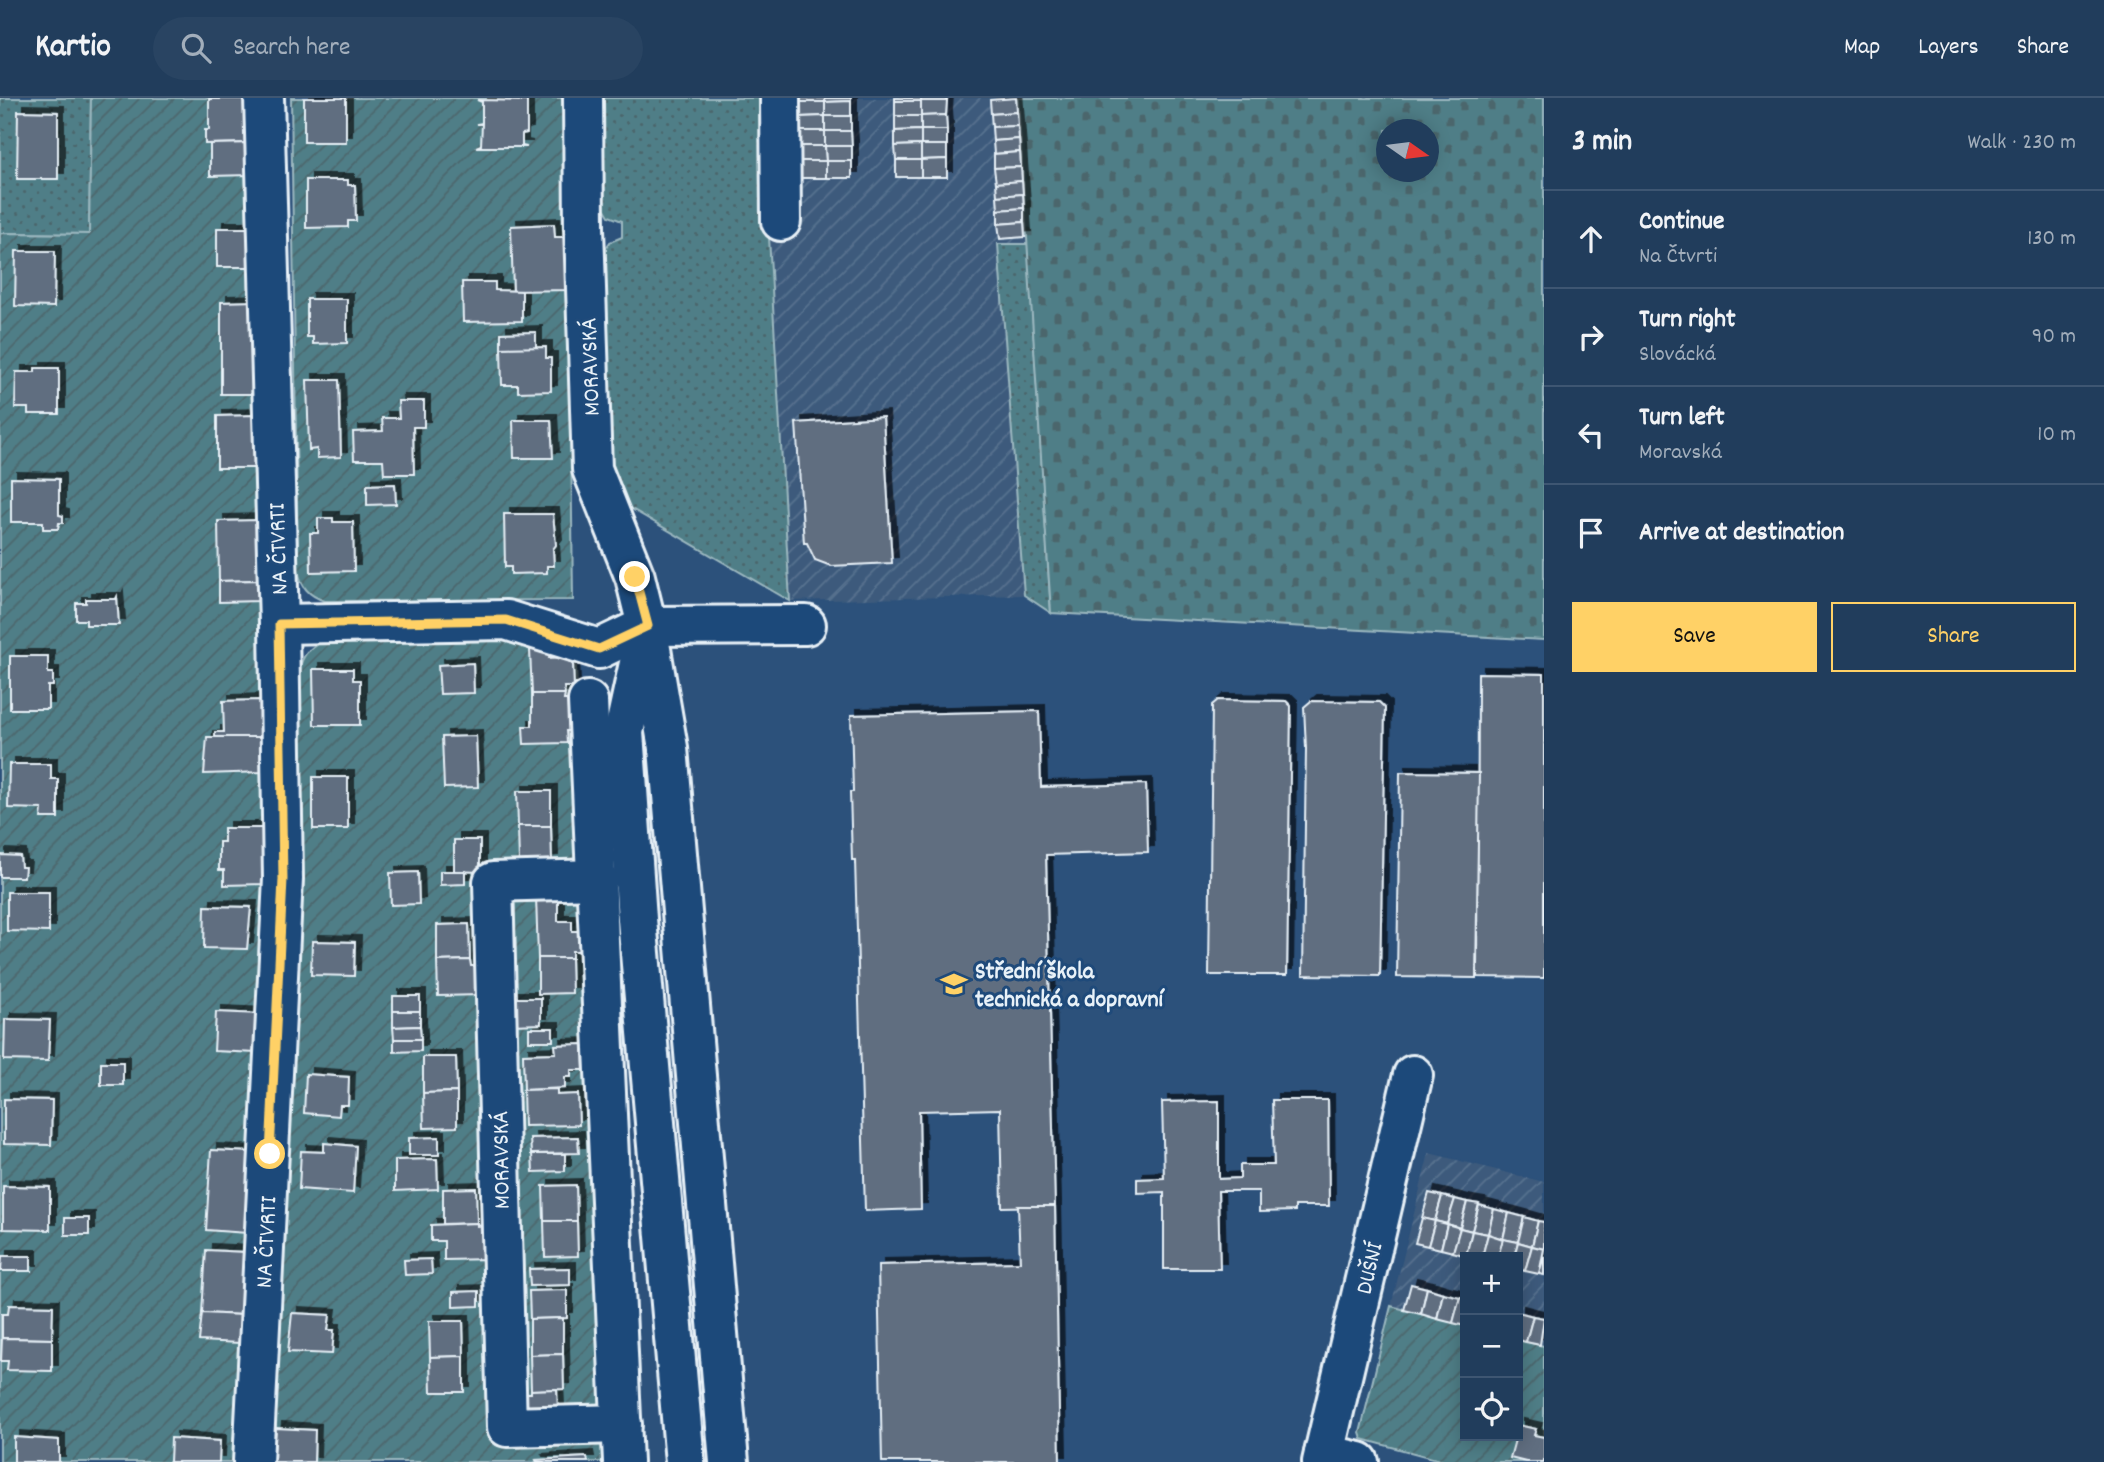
<!DOCTYPE html>
<meta charset="utf-8">
<style>
body{margin:0;font-family:Dekko,sans-serif;background:#294462;color:#f1f3f6}
.controls{position:absolute;right:21px;bottom:21px;display:grid;overflow:hidden;border-radius:0px;box-shadow:0 4px 18px #0003}
.controls button{width:63px;height:63px;display:grid;place-items:center;padding:0;border:0;border-bottom:2px solid #3e5672;background:#213d5c;color:#f1f3f6;font:35px sans-serif}
.compass{position:absolute;left:1376px;top:21px;width:63px;height:63px;border-radius:50%;background:#213d5c;box-shadow:0 4px 18px #0003;rotate:104deg}
.stop{position:absolute;width:21px;height:21px;margin:-16px;border:5px solid #ffd166;border-radius:50%;background:#fff}
.stop.end{background:#ffd166;border-color:#fff;box-shadow:0 2px 7px #0008}
.list{margin:0;padding:0;list-style:none}
h2{display:flex;justify-content:space-between;align-items:center;height:91px;margin:0;padding:0 28px;font-size:30px}
h2 small{font-size:23px;font-weight:400;color:#a2aebb}
.list li{display:grid;grid-template-columns:46px 1fr auto;gap:21px;align-items:center;box-sizing:border-box;height:98px;padding:0 28px;border-top:2px solid #3e5672}
.list b{display:block;font-size:26px;white-space:nowrap}
.list p{margin:0;font-size:23px;white-space:nowrap;color:#a2aebb}
.list em{font-size:23px;font-style:normal;color:#a2aebb}
.actions{display:flex;gap:14px;padding:21px 28px}
.actions a{flex:1;padding:16px 0;border:2px solid #ffd166;border-radius:0px;text-align:center;font-size:24px;color:#ffd166}
.actions .main{background:#ffd166;color:#111}
.icon{flex:none;width:38px;height:38px;fill:none;stroke:currentColor;stroke-width:2;stroke-linecap:round;stroke-linejoin:round}
.map{position:relative;flex:none;width:1544px;height:1364px;overflow:hidden}
header{display:flex;align-items:center;gap:42px;box-sizing:border-box;height:98px;padding:0 35px;background:#213d5c;border-bottom:2px solid #3e5672}
header strong{font-size:33px}
nav{display:flex;gap:38px;margin-inline-start:auto;font-size:24px}
.search{width:490px;height:63px;background:#294462;display:flex;align-items:center;gap:18px;box-sizing:border-box;padding:0 24px;border-radius:38px;color:#a2aebb;font-size:26px}
main{display:flex}
aside{flex:1;background:#213d5c}
.map>svg:first-child{display:block}
.industrial{fill:url(#industrial-furrows)}
.grass{fill:url(#grass-dots);stroke:#9cb8c0;stroke-width:2}
.cemetery{fill:url(#cemetery-stones);stroke:#9cb8c0;stroke-width:2;fill-rule:evenodd}
.garden{fill:url(#garden-furrows);stroke:#9cb8c0;stroke-width:2}
.building{fill:#616e80;stroke:#e8f1f8;stroke-width:2;filter:url(#shadow)}
.lines{fill:none;stroke-linecap:round;stroke-linejoin:round}
.minor-casing{stroke:#e8f1f8;stroke-width:44}
.minor{stroke:#1f4a7a;stroke-width:38}
.route{stroke:#ffd166;stroke-width:9}
.labels{text-anchor:middle;stroke-width:6;stroke-linejoin:round;paint-order:stroke}
.street-label{font-size:24px;fill:#e8f1f8;stroke:#1f4a7a}
.poi-label{font-size:24px;font-weight:bold;fill:#e8f1f8;stroke:#1f4a7a;text-anchor:start}
</style>
<header>
<strong>Kartio</strong>
<div class="search"><svg class="icon" aria-label="search" viewBox="0 0 24 24"><circle cx="10" cy="10" r="6"/><path d="M15 15l6 6"/></svg>Search here</div>
<nav><a>Map</a><a>Layers</a><a>Share</a></nav>
</header>
<main>
<div class="map">
<svg width="1544" height="1364" viewBox="0 0 1544 1364">
<defs>
<pattern id="industrial-furrows" width="10" height="10" patternUnits="userSpaceOnUse" patternTransform="scale(1.75)"><rect width="10" height="10" fill="#3c5a7c"/><path d="M-1 1l2-2M0 10L10 0M9 11l2-2" fill="none" stroke="#58728f"/></pattern>
<pattern id="grass-dots" width="8" height="8" patternUnits="userSpaceOnUse" patternTransform="scale(1.75)"><rect width="8" height="8" fill="#507e87"/><path d="M2 2h.1M6 6h.1" fill="none" stroke="#4c666c" stroke-width="1.8" stroke-linecap="round"/></pattern>
<pattern id="cemetery-stones" width="16" height="16" patternUnits="userSpaceOnUse" patternTransform="scale(1.75)"><rect width="16" height="16" fill="#507e87"/><path d="M2 7V4a2 2 0 0 1 4 0v3zM10 15v-3a2 2 0 0 1 4 0v3z" fill="#4c666c"/></pattern>
<pattern id="garden-furrows" width="10" height="10" patternUnits="userSpaceOnUse" patternTransform="scale(1.75)"><rect width="10" height="10" fill="#507e87"/><path d="M-1 1l2-2M0 10L10 0M9 11l2-2" fill="none" stroke="#4c666c"/></pattern>
<filter id="shadow"><feDropShadow dx="6" dy="-6" stdDeviation="0" flood-color="#0009"/></filter>
</defs>
<rect width="100%" height="100%" fill="#2c517b"/>
<filter id="ink" filterUnits="userSpaceOnUse"><feTurbulence type="fractalNoise" baseFrequency=".0143" numOctaves="2"/><feDisplacementMap in="SourceGraphic" scale="14" xChannelSelector="R" yChannelSelector="G"/><feConvolveMatrix kernelMatrix="1 2 1 2 8 2 1 2 1" color-interpolation-filters="sRGB"/></filter>
<g filter="url(#ink)">
<g class="industrial">
<polygon points="761,0 1018,0 1028,146 998,146 1024,497 790,503"/>
<polygon points="1429,1055 1544,1084 1544,1248 1518,1242 1518,1159 1465,1159 1465,1228 1391,1208"/>
</g>
<g class="grass">
<polygon points="0,0 91,0 89,136 0,135"/>
<polygon points="601,0 761,0 790,503 611,399 602,156 610,144 622,139 622,123 609,118 602,106"/>
<polygon points="998,146 1028,146 1051,515 1024,497"/>
</g>
<path class="cemetery" d="M1018,0H1544V542L1051,515ZM1386,32H1428V74H1386Z"/>
<g class="garden">
<polygon points="91,0 254,0 264,796 234,1364 0,1364 0,135 89,136"/>
<path d="M291,0H567L573,502L325,503C309,498 301,489 298,472Z"/>
<path d="M435,541L436,543C483,542 537,537 576,569L584,770L486,772L498,1348L609,1340L610,1364H270L297,916L301,783L299,573C302,558 308,551 321,544Z"/>
<polygon points="578,791 607,1303 598,1312 525,1311 506,803"/>
<polygon points="1391,1208 1465,1228 1465,1338 1518,1338 1518,1242 1544,1248 1544,1364 1447,1364 1362,1341 1360,1335"/>
</g>
<g class="building">
<rect x="304" y="0" width="42" height="44"/>
<rect x="799" y="0" width="26" height="4"/>
<polygon points="825,0 851,0 851,3 825,4"/>
<rect x="895" y="0" width="26" height="3"/>
<rect x="921" y="0" width="26" height="3"/>
<polygon points="1016,0 1017,14 991,16 990,2"/>
<polygon points="209,1 254,1 255,45 205,46 205,32 209,32"/>
<polygon points="477,2 527,3 527,35 522,36 522,48 527,49 476,49 481,47 482,26 477,26 482,25 482,4"/>
<polygon points="851,3 851,18 825,18 825,4"/>
<rect x="895" y="3" width="26" height="15"/>
<polygon points="921,3 947,3 946,17 921,18"/>
<polygon points="799,4 825,4 825,18 800,19"/>
<polygon points="18,13 58,14 58,81 17,81"/>
<polygon points="1017,14 1018,28 992,29 991,16"/>
<polygon points="946,17 947,32 921,32 921,18"/>
<polygon points="825,18 825,33 800,33 800,19"/>
<rect x="825" y="18" width="26" height="15"/>
<polygon points="895,18 921,18 921,32 895,33"/>
<polygon points="1018,28 1019,41 993,43 992,29"/>
<polygon points="921,32 921,47 895,48 895,33"/>
<rect x="921" y="32" width="26" height="15"/>
<rect x="800" y="33" width="25" height="15"/>
<polygon points="825,33 851,33 852,48 825,48"/>
<polygon points="1019,41 1020,54 994,56 993,43"/>
<polygon points="255,45 250,77 210,78 210,46"/>
<polygon points="921,47 921,62 896,62 895,48"/>
<polygon points="921,47 947,47 947,61 921,62"/>
<polygon points="800,48 825,48 826,63 800,63"/>
<polygon points="825,48 852,48 852,63 826,63"/>
<polygon points="1020,54 1021,69 994,70 994,56"/>
<polygon points="947,61 947,79 921,79 921,62"/>
<rect x="896" y="62" width="25" height="17"/>
<rect x="800" y="63" width="26" height="17"/>
<rect x="826" y="63" width="26" height="17"/>
<polygon points="1021,69 1022,83 996,85 994,70"/>
<polygon points="306,82 348,82 348,87 355,87 356,123 348,123 348,129 306,130"/>
<polygon points="1022,83 1023,96 997,98 996,85"/>
<polygon points="1023,96 1024,110 998,112 997,98"/>
<polygon points="1024,110 1024,124 998,126 998,112"/>
<polygon points="1024,124 1025,139 1000,141 998,126"/>
<polygon points="554,126 555,139 567,139 568,192 513,193 511,128"/>
<rect x="217" y="130" width="39" height="39"/>
<polygon points="16,153 55,153 54,209 15,208"/>
<polygon points="462,184 495,184 495,192 522,193 522,223 463,224"/>
<polygon points="307,201 347,201 347,245 313,246 313,239 307,239"/>
<polygon points="257,203 258,296 221,296 221,204"/>
<polygon points="536,234 536,250 501,250 501,235"/>
<polygon points="546,249 546,260 551,260 551,293 518,294 518,287 502,287 501,250"/>
<polygon points="35,270 59,270 59,316 28,316 28,310 15,310 16,274 35,274"/>
<polygon points="307,282 339,282 341,359 317,360 317,351 309,352"/>
<polygon points="398,303 424,303 424,329 413,329 414,376 384,376 383,362 354,362 353,334 383,333 382,320 399,320"/>
<polygon points="257,317 258,370 217,370 217,318"/>
<polygon points="883,319 892,465 831,468 815,462 807,445 804,445 796,325"/>
<polygon points="513,322 551,322 553,360 514,360"/>
<polygon points="11,380 59,381 59,417 63,418 63,425 59,425 58,431 43,431 43,424 11,424"/>
<polygon points="395,386 396,406 367,407 367,387"/>
<polygon points="504,416 553,416 556,447 553,451 554,468 547,468 547,475 511,476 511,469 505,469"/>
<polygon points="318,420 333,420 333,424 353,424 354,473 311,474 310,435 318,435"/>
<polygon points="259,422 259,482 219,483 218,423"/>
<polygon points="259,482 260,503 219,504 219,483"/>
<polygon points="117,499 119,527 86,527 86,522 76,522 76,505 86,505 86,501 116,501"/>
<polygon points="545,551 550,553 549,560 564,559 573,567 574,589 564,589 565,596 532,596 530,552"/>
<polygon points="10,558 48,558 48,575 53,575 53,588 48,588 48,611 10,611"/>
<polygon points="473,565 474,595 440,596 438,567"/>
<polygon points="313,571 353,571 353,582 360,582 360,627 314,627"/>
<polygon points="1478,575 1544,576 1544,880 1477,879"/>
<polygon points="532,596 565,596 564,602 572,602 573,633 566,633 567,645 524,646 523,628 532,628"/>
<polygon points="262,602 263,639 215,639 215,634 224,634 223,603"/>
<polygon points="1218,602 1286,603 1291,608 1287,877 1209,877 1212,607"/>
<polygon points="1311,603 1379,604 1385,610 1380,878 1303,877 1306,650 1304,609"/>
<polygon points="1039,613 1041,689 1146,686 1148,754 1046,757 1055,1108 1002,1109 1000,1011 919,1013 921,1111 865,1113 855,762 852,762 850,694 853,694 851,617"/>
<polygon points="476,638 478,689 444,690 442,639"/>
<polygon points="207,639 263,639 263,674 204,676"/>
<polygon points="9,666 51,666 51,681 58,681 58,720 41,720 42,711 8,710"/>
<polygon points="1400,674 1479,675 1476,880 1397,879"/>
<rect x="313" y="679" width="35" height="52"/>
<polygon points="517,693 551,693 551,728 518,728"/>
<polygon points="518,728 551,728 552,763 519,764"/>
<polygon points="224,730 264,730 264,786 224,787 224,772 219,772 219,744 224,744"/>
<polygon points="454,742 480,742 480,774 454,773"/>
<polygon points="0,757 20,758 21,769 25,769 24,779 0,779"/>
<polygon points="440,773 465,773 465,786 440,787"/>
<polygon points="418,774 419,806 391,807 390,775"/>
<polygon points="7,794 49,794 49,834 7,833"/>
<polygon points="536,798 558,798 558,823 572,823 572,833 581,833 581,853 572,853 572,860 538,860"/>
<polygon points="205,808 251,809 247,851 204,850"/>
<polygon points="469,826 470,862 437,863 437,827"/>
<polygon points="312,843 355,844 354,878 311,877"/>
<polygon points="538,860 571,860 572,895 538,896"/>
<polygon points="470,862 471,868 482,868 482,897 438,898 437,863"/>
<rect x="393" y="898" width="27" height="15"/>
<polygon points="510,900 541,900 541,926 511,927"/>
<polygon points="393,913 420,913 420,928 393,929"/>
<polygon points="216,914 260,916 257,955 214,953"/>
<polygon points="5,921 50,922 48,963 4,962"/>
<polygon points="420,928 421,941 394,941 393,929"/>
<rect x="529" y="930" width="24" height="13"/>
<polygon points="394,941 421,941 421,953 394,954"/>
<polygon points="583,946 584,972 571,972 571,979 565,979 565,990 524,992 523,956 556,955 555,947"/>
<polygon points="423,959 456,959 457,994 423,995"/>
<rect x="101" y="964" width="22" height="23"/>
<polygon points="306,976 349,979 348,1007 340,1007 339,1018 304,1015"/>
<polygon points="557,991 557,997 578,996 579,1027 524,1028 523,992"/>
<polygon points="457,994 457,1029 424,1030 423,995"/>
<polygon points="4,1001 52,1002 51,1047 4,1046"/>
<polygon points="1272,1002 1328,1002 1329,1108 1295,1108 1295,1113 1259,1114 1259,1093 1218,1093 1220,1171 1164,1171 1164,1094 1137,1095 1137,1081 1164,1080 1162,1004 1219,1003 1219,1081 1240,1080 1240,1067 1274,1067"/>
<polygon points="439,1039 439,1057 409,1057 409,1040"/>
<polygon points="578,1039 579,1055 531,1056 530,1040"/>
<polygon points="324,1045 356,1048 353,1095 299,1091 301,1053 324,1054"/>
<polygon points="211,1052 251,1054 247,1135 206,1132"/>
<polygon points="532,1056 565,1056 565,1073 533,1074"/>
<polygon points="437,1061 438,1091 395,1093 395,1062"/>
<polygon points="576,1087 577,1123 544,1123 543,1088"/>
<polygon points="3,1088 50,1089 50,1132 3,1131"/>
<polygon points="476,1090 477,1125 443,1126 443,1091"/>
<polygon points="1429,1095 1442,1098 1435,1123 1422,1120"/>
<polygon points="1442,1098 1455,1101 1447,1126 1435,1123"/>
<polygon points="1455,1101 1467,1104 1460,1130 1447,1126"/>
<polygon points="1467,1104 1479,1106 1472,1133 1460,1130"/>
<polygon points="1479,1107 1494,1111 1488,1136 1472,1133"/>
<polygon points="1018,1108 1055,1108 1060,1364 882,1364 878,1167 1020,1164"/>
<polygon points="1494,1111 1509,1115 1503,1141 1488,1136"/>
<polygon points="1509,1115 1524,1119 1518,1144 1503,1141"/>
<polygon points="1524,1119 1538,1123 1532,1148 1518,1144"/>
<rect x="65" y="1120" width="24" height="17"/>
<polygon points="1422,1120 1435,1123 1428,1148 1415,1145"/>
<polygon points="544,1123 577,1123 578,1158 545,1159"/>
<polygon points="1435,1123 1447,1126 1441,1151 1428,1148"/>
<polygon points="1538,1123 1544,1124 1544,1151 1532,1148"/>
<polygon points="477,1125 477,1128 490,1127 491,1161 444,1162 444,1143 431,1143 431,1127"/>
<polygon points="1447,1126 1460,1130 1453,1154 1441,1151"/>
<polygon points="1460,1130 1472,1133 1466,1158 1453,1154"/>
<polygon points="1472,1133 1488,1136 1482,1159 1466,1158"/>
<polygon points="1488,1136 1503,1141 1498,1159 1482,1159"/>
<polygon points="1503,1141 1518,1144 1514,1159 1498,1159"/>
<polygon points="1518,1144 1532,1148 1525,1173 1518,1171 1518,1159 1514,1159"/>
<polygon points="1532,1148 1544,1151 1539,1176 1525,1173"/>
<polygon points="206,1152 245,1154 242,1217 202,1215"/>
<polygon points="2,1158 31,1158 31,1173 1,1173"/>
<polygon points="1544,1158 1544,1177 1539,1176"/>
<polygon points="431,1161 432,1176 405,1177 404,1162"/>
<polygon points="570,1170 570,1187 530,1188 529,1171"/>
<polygon points="1411,1186 1427,1190 1421,1216 1404,1212"/>
<polygon points="1427,1190 1443,1195 1437,1221 1421,1216"/>
<polygon points="567,1192 567,1220 530,1221 529,1193"/>
<polygon points="479,1193 479,1208 453,1209 453,1194"/>
<polygon points="1443,1195 1460,1199 1453,1225 1437,1221"/>
<polygon points="1460,1199 1465,1200 1465,1228 1453,1225"/>
<polygon points="9,1207 53,1208 52,1241 2,1240 2,1216 8,1216"/>
<polygon points="1518,1214 1533,1218 1526,1244 1518,1242"/>
<polygon points="202,1215 242,1217 240,1245 199,1243"/>
<polygon points="292,1215 330,1217 328,1232 334,1232 332,1256 288,1254"/>
<polygon points="1533,1218 1544,1220 1540,1247 1526,1244"/>
<polygon points="563,1220 563,1256 530,1257 530,1221"/>
<polygon points="429,1223 463,1223 464,1258 430,1259"/>
<polygon points="2,1240 52,1241 52,1273 7,1272 8,1263 1,1263"/>
<polygon points="563,1256 564,1291 531,1292 530,1257"/>
<polygon points="464,1258 464,1294 431,1294 430,1259"/>
<polygon points="557,1291 558,1313 526,1311 526,1295 531,1295 531,1292"/>
<polygon points="1518,1327 1536,1331 1534,1337 1544,1339 1544,1364 1526,1364 1510,1360 1516,1338 1518,1338"/>
<polygon points="276,1330 315,1332 314,1364 273,1364"/>
<polygon points="14,1339 59,1342 59,1364 14,1364"/>
<polygon points="171,1340 220,1343 219,1364 170,1364"/>
<polygon points="587,1359 588,1364 537,1364 536,1362"/>
</g>
<g class="lines">
<defs>
<g id="minor">
<polyline points="583,0 584,130 592,371 635,479 647,528 668,650 729,1364"/>
<polyline points="780,0 781,123"/>
<polyline points="279,526 506,522 599,551 647,528 806,527"/>
<polyline points="643,547 624,634 637,821 685,1364"/>
<polyline points="588,603 623,1364"/>
<polyline points="598,781 493,784 507,1329 622,1326"/>
<polyline points="1324,1356 1359,1364"/>
<polyline points="253,1364 283,781 279,526 264,0"/>
<polyline points="1322,1364 1413,977"/>
</g>
</defs>
<use href="#minor" class="minor-casing"/>
<use href="#minor" class="minor"/>
</g>
</g>
<g class="lines" filter="url(#ink)">
<polyline class="route" points="270,1056 283,781 279,526 506,522 599,551 648,528 635,479"/>
</g>
<defs>
<symbol id="school-bare" viewBox="-9 -9 18 18"><path d="M0-5L7-2L0 1L-7-2ZM-4 1L0 2.5L4 1V4Q0 6-4 4Z" fill="#ffd166" stroke="#1f4a7a" stroke-width="2.5" paint-order="stroke"/></symbol>
</defs>
<g fill-rule="evenodd">
<use href="#school-bare" x="935" y="867" width="38" height="38"/>
</g>
<g class="labels">
<g class="street-label">
<text transform="translate(589 269) rotate(-92)" y="8">MORAVSKÁ</text>
<text transform="translate(277 451) rotate(-92)" y="8">NA ČTVRTI</text>
<text transform="translate(500 1062) rotate(-91)" y="8">MORAVSKÁ</text>
<text transform="translate(265 1144) rotate(-87)" y="8">NA ČTVRTI</text>
<text transform="translate(1368 1170) rotate(-77)" y="8">DUŠNÍ</text>
</g>
<g class="poi-label">
<text x="975" y="880">Střední škola<tspan x="975" dy="28">technická a dopravní</tspan></text>
</g>
</g>
</svg>
<div class="controls">
<button>+</button>
<button>−</button>
<button><svg class="icon" aria-label="locate" viewBox="0 0 24 24"><circle cx="12" cy="12" r="6"/><path d="M12 2v4M12 18v4M2 12h4M18 12h4"/></svg></button>
</div>
<svg class="compass" viewBox="-18 -18 36 36"><path d="M0-13l5 13h-10z" fill="#e53935"/><path d="M0 13l5-13h-10z" fill="#a2aebb"/></svg>
<div class="stop" style="left:270px;top:1056px"></div>
<div class="stop end" style="left:635px;top:479px"></div>
</div>
<aside>
<h2>3 min<small>Walk · 230 m</small></h2>
<ul class="list">
<li><svg class="icon" aria-label="ahead" viewBox="0 0 24 24"><path d="M12 20V5M6 11l6-6 6 6"/></svg><div><b>Continue</b><p>Na Čtvrti</p></div><em>130 m</em></li>
<li><svg class="icon" aria-label="right" viewBox="0 0 24 24"><path d="M7 20v-9h11M14 6l5 5-5 5"/></svg><div><b>Turn right</b><p>Slovácká</p></div><em>90 m</em></li>
<li><svg class="icon" aria-label="left" viewBox="0 0 24 24"><path d="M17 20v-9H6M10 6l-5 5 5 5"/></svg><div><b>Turn left</b><p>Moravská</p></div><em>10 m</em></li>
<li><svg class="icon" aria-label="arrive" viewBox="0 0 24 24"><path d="M6 21V4h12l-3 4 3 4H6"/></svg><div><b>Arrive at destination</b></div></li>
</ul>
<div class="actions"><a class="main">Save</a><a>Share</a></div>
</aside>
</main>
